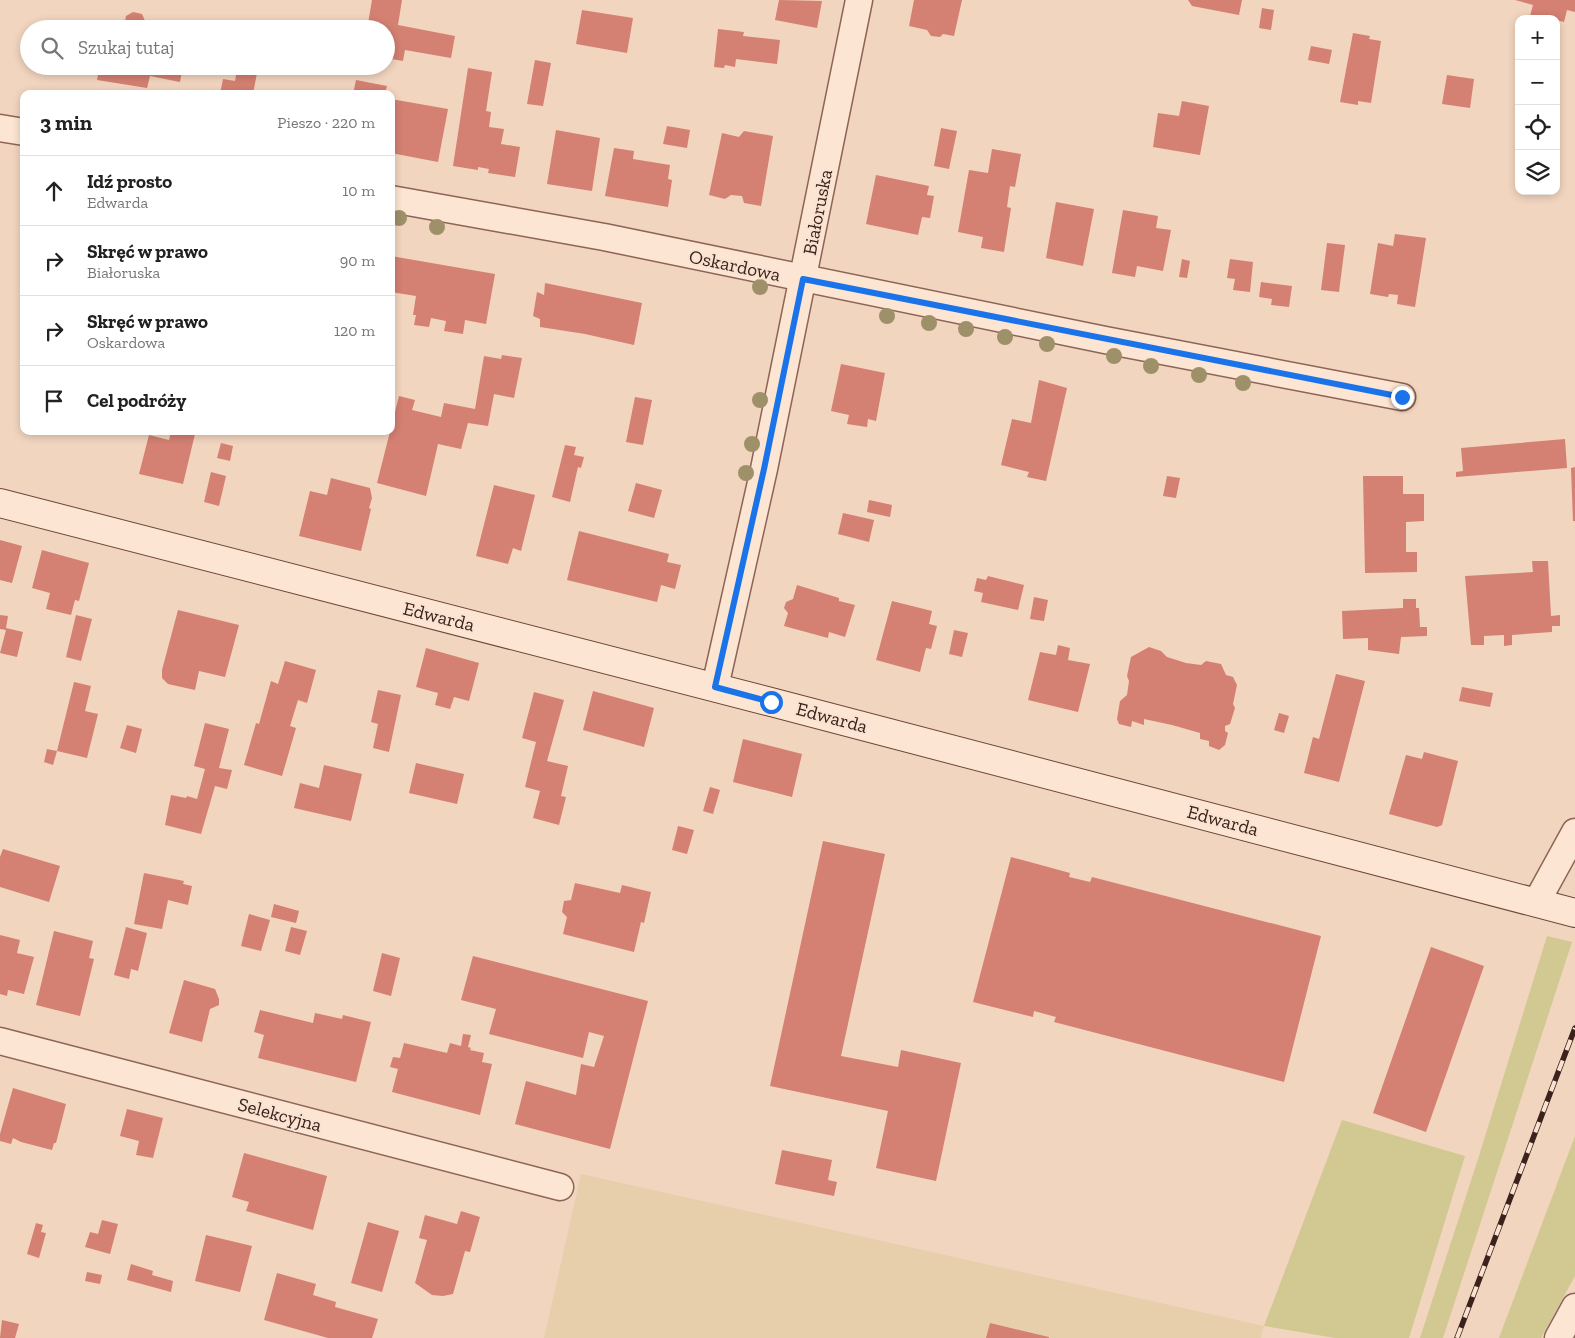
<!DOCTYPE html>
<html lang="pl">
<meta charset="utf-8">
<style>
body{margin:0;font-family:"Zilla Slab",serif;background:#f2f2f2;color:#222}
.controls{position:absolute;right:15px;top:15px;display:grid;overflow:hidden;border-radius:10px;box-shadow:0 2px 8px #0003}
.controls button{width:45px;height:45px;display:grid;place-items:center;padding:0;border:0;border-bottom:1px solid #e0e0e0;background:#fff;color:#222;font:25px sans-serif}
.stop{position:absolute;width:15px;height:15px;margin:-11px;border:4px solid #1a73e8;border-radius:50%;background:#fff}
.stop.end{background:#1a73e8;border-color:#fff;box-shadow:0 1px 5px #0008}
.list{margin:0;padding:0;list-style:none}
h2{display:flex;justify-content:space-between;align-items:center;height:65px;margin:0;padding:0 20px;font-size:21px}
h2 small{font-size:16px;font-weight:400;color:#767676}
.list li{display:grid;grid-template-columns:32px 1fr auto;gap:15px;align-items:center;box-sizing:border-box;height:70px;padding:0 20px;border-top:1px solid #e0e0e0}
.list b{display:block;font-size:19px;white-space:nowrap}
.list p{margin:0;font-size:16px;white-space:nowrap;color:#767676}
.list em{font-size:16px;font-style:normal;color:#767676}
.icon{flex:none;width:28px;height:28px;fill:none;stroke:currentColor;stroke-width:2;stroke-linecap:round;stroke-linejoin:round}
.map{position:relative;flex:none;width:1575px;height:1338px;overflow:hidden}
.search{position:absolute;background:#fff;box-shadow:0 2px 8px #0003;left:20px;top:20px;width:375px;height:55px;display:flex;align-items:center;gap:12px;box-sizing:border-box;padding:0 18px;border-radius:28px;color:#767676;font-size:19px}
.panel{position:absolute;background:#fff;box-shadow:0 2px 8px #0003;left:20px;top:90px;width:375px;height:345px;border-radius:10px}
.map>svg:first-child{display:block}
.farmland{fill:#e8cfac}
.green{fill:#d1c892}
.building{fill:#d48072}
.lines{fill:none;stroke-linecap:round;stroke-linejoin:round}
.street-casing{stroke:#8d6456;stroke-width:29}
.secondary-casing{stroke:#6e4639;stroke-width:30}
.street{stroke:#fce5d3;stroke-width:26}
.secondary{stroke:#fce5d3;stroke-width:28}
.rail-casing{stroke:#3b221c;stroke-width:5.5}
.rail{stroke:#f9e2d0;stroke-width:4;stroke-dasharray:11;stroke-linecap:butt}
.tree{fill:#9e9068}
.route{stroke:#1a73e8;stroke-width:6}
.labels{text-anchor:middle;stroke-width:4;stroke-linejoin:round;paint-order:stroke}
.street-label{font-size:19px;fill:#3b221c;stroke:#f9e2d0}
</style>
<div class="map">
<svg width="1575" height="1338" viewBox="0 0 1575 1338">
<rect width="100%" height="100%" fill="#f2d5bf"/>
<polygon class="farmland" points="581,1174 1264,1326 1261,1338 544,1338"/>
<g class="green">
<polygon points="1547,936 1572,942 1443,1338 1420,1338 1478,1159"/>
<polygon points="1342,1120 1465,1156 1409,1338 1335,1338 1264,1326"/>
<polygon points="1575,1136 1575,1276 1541,1338 1499,1338"/>
</g>
<g class="building">
<polygon points="372,0 402,0 398,25 455,36 451,58 405,50 403,61 386,58 386,29 367,29"/>
<polygon points="779,0 822,1 817,28 775,20"/>
<polygon points="914,0 962,0 954,36 943,34 940,37 931,36 927,30 909,26"/>
<polygon points="1188,0 1242,0 1239,15 1192,6"/>
<polygon points="1515,0 1575,0 1575,12 1567,10 1564,22 1548,18 1540,19 1530,16 1533,5"/>
<polygon points="1262,8 1274,10 1271,30 1259,28"/>
<polygon points="582,10 633,18 627,53 576,44"/>
<polygon points="133,12 142,14 146,23 144,29 106,29 107,24 124,27 126,16"/>
<polygon points="718,29 744,32 743,36 780,40 777,64 736,59 735,67 725,65 724,68 714,67"/>
<polygon points="1353,33 1370,36 1369,39 1381,41 1371,103 1358,101 1358,105 1340,102"/>
<polygon points="1311,46 1332,50 1329,64 1308,60"/>
<polygon points="535,60 551,63 543,106 527,104"/>
<polygon points="100,66 183,66 180,82 150,76 147,88 97,80"/>
<polygon points="468,68 492,72 486,111 491,112 489,127 504,129 501,144 520,147 515,177 488,173 489,169 478,167 478,170 453,166"/>
<polygon points="237,70 257,73 253,94 220,94 223,79 235,81"/>
<polygon points="1447,75 1474,79 1470,108 1442,104"/>
<polygon points="356,80 387,86 385,94 353,94"/>
<polygon points="391,99 448,109 438,162 391,153"/>
<polygon points="1182,101 1209,106 1200,155 1153,147 1158,113 1179,116"/>
<polygon points="667,126 690,130 687,148 663,144"/>
<polygon points="941,128 957,131 949,169 934,166"/>
<polygon points="556,130 600,138 592,191 547,184"/>
<polygon points="744,131 773,136 761,206 744,203 742,196 731,195 725,199 709,195 722,133 739,137"/>
<polygon points="614,148 634,151 633,159 670,165 668,179 672,180 668,207 605,196"/>
<polygon points="992,149 1021,154 1015,187 1010,186 1007,207 1011,208 1004,252 981,248 983,237 958,232 969,170 988,173"/>
<polygon points="876,175 929,186 927,195 934,196 930,218 922,217 918,235 866,224"/>
<polygon points="1056,202 1094,209 1083,266 1046,258"/>
<polygon points="1123,210 1158,216 1156,228 1171,230 1163,271 1137,266 1135,277 1112,273"/>
<polygon points="1395,234 1426,238 1415,307 1397,304 1398,295 1389,294 1388,297 1370,294 1378,243 1393,246"/>
<polygon points="1327,243 1345,245 1339,292 1321,290"/>
<polygon points="391,256 495,274 486,324 465,320 463,334 444,331 446,321 431,318 429,327 414,325 416,315 413,315 416,296 391,292"/>
<polygon points="1182,259 1190,261 1187,278 1179,277"/>
<polygon points="1230,259 1253,262 1250,292 1233,290 1235,279 1227,278"/>
<polygon points="1261,282 1292,286 1289,307 1271,305 1272,299 1259,297"/>
<polygon points="545,283 642,303 634,345 585,334 540,327 540,319 533,316 537,292 544,295"/>
<polygon points="502,355 522,358 514,398 494,394 488,426 468,423 461,449 438,444 426,496 377,483 399,396 415,400 412,410 441,417 444,403 475,409 484,356 501,359"/>
<polygon points="841,364 885,373 876,421 868,419 867,427 847,424 849,415 831,411"/>
<polygon points="1039,380 1067,388 1046,481 1027,477 1029,472 1001,465 1012,419 1031,423"/>
<polygon points="635,397 652,400 643,445 626,442"/>
<polygon points="171,431 182,431 195,434 183,484 139,474 149,435 169,440"/>
<polygon points="1565,439 1567,468 1456,477 1456,472 1463,471 1461,448"/>
<polygon points="221,443 233,446 230,461 217,458"/>
<polygon points="565,445 576,447 574,455 584,457 581,468 578,467 570,502 552,497"/>
<polygon points="1575,467 1575,521 1573,521 1571,468"/>
<polygon points="211,472 226,476 219,506 204,502"/>
<polygon points="1167,476 1180,478 1176,498 1163,496"/>
<polygon points="1363,476 1403,476 1403,494 1424,494 1424,521 1406,522 1406,552 1417,552 1417,572 1365,573"/>
<polygon points="331,478 370,488 372,498 369,508 371,509 361,551 299,536 310,491 327,495"/>
<polygon points="636,483 662,490 654,518 628,511"/>
<polygon points="494,485 535,495 521,551 513,548 508,564 476,556"/>
<polygon points="869,500 892,505 890,517 867,512"/>
<polygon points="843,513 874,520 869,542 838,534"/>
<polygon points="579,531 669,554 667,562 681,565 675,589 661,585 657,602 567,580"/>
<polygon points="0,540 22,546 12,583 0,580"/>
<polygon points="42,550 89,563 79,601 75,600 71,615 46,609 50,593 32,588"/>
<polygon points="1532,561 1548,561 1551,616 1560,615 1560,626 1552,626 1552,632 1512,635 1512,645 1504,646 1504,635 1484,636 1484,645 1471,645 1465,576 1533,572"/>
<polygon points="988,576 1024,585 1018,610 981,602 983,593 974,591 977,578 986,580"/>
<polygon points="797,585 839,598 839,601 855,605 845,637 829,632 828,638 784,626 788,613 784,608 786,602 793,599"/>
<polygon points="1034,597 1048,600 1044,621 1030,619"/>
<polygon points="1403,599 1416,599 1416,608 1419,608 1420,627 1427,627 1427,636 1401,637 1399,654 1368,650 1368,638 1343,639 1342,611 1403,608"/>
<polygon points="892,601 932,611 929,624 937,626 931,649 926,648 920,672 876,660"/>
<polygon points="178,610 239,625 225,677 199,671 195,690 168,684 162,678 162,670"/>
<polygon points="0,615 8,616 6,628 23,632 17,657 0,653 6,630 0,629"/>
<polygon points="76,615 92,619 81,661 66,657"/>
<polygon points="954,630 968,633 962,657 949,654"/>
<polygon points="1058,645 1070,648 1068,660 1090,664 1078,712 1028,700 1040,652 1056,655"/>
<polygon points="1149,647 1161,651 1167,657 1186,663 1201,665 1206,661 1221,664 1226,675 1233,677 1237,685 1233,704 1235,708 1230,724 1225,726 1225,731 1228,733 1225,745 1219,750 1209,746 1209,741 1200,739 1200,733 1172,725 1144,719 1144,725 1132,721 1131,727 1119,724 1117,719 1120,701 1127,695 1129,681 1127,676 1131,657"/>
<polygon points="426,648 479,663 469,701 454,697 450,709 435,705 438,693 416,687"/>
<polygon points="285,661 316,670 307,703 298,700 290,726 296,728 282,776 244,765 256,723 259,724 271,681 278,684"/>
<polygon points="1336,674 1365,681 1339,782 1304,773 1313,737 1319,739"/>
<polygon points="74,682 91,686 85,711 98,714 87,758 57,751"/>
<polygon points="1462,687 1493,693 1490,707 1459,701"/>
<polygon points="378,690 401,695 389,752 373,748 378,724 371,722"/>
<polygon points="593,691 654,708 644,747 583,730"/>
<polygon points="534,692 564,700 547,761 568,766 561,796 566,797 559,825 533,818 540,791 525,787 536,742 522,738"/>
<polygon points="1279,713 1289,716 1284,733 1274,730"/>
<polygon points="205,723 229,729 219,768 232,770 227,789 215,786 201,834 165,825 171,795 186,798 187,796 197,799 205,769 194,766"/>
<polygon points="127,725 142,729 136,753 120,748"/>
<polygon points="743,739 802,754 792,797 733,782"/>
<polygon points="47,749 57,751 53,765 44,762"/>
<polygon points="1424,752 1458,761 1442,825 1437,827 1389,814 1406,755 1422,759"/>
<polygon points="416,763 464,774 457,804 409,793"/>
<polygon points="324,765 362,774 351,821 294,808 300,783 319,788"/>
<polygon points="710,787 720,790 713,814 703,811"/>
<polygon points="678,826 694,830 687,854 672,850"/>
<polygon points="823,841 885,854 841,1056 898,1067 901,1050 961,1063 936,1181 876,1168 888,1111 770,1086"/>
<polygon points="3,849 60,866 49,902 0,887 0,857"/>
<polygon points="1011,857 1070,873 1069,877 1090,882 1092,877 1321,936 1284,1082 1054,1022 1056,1017 1034,1011 1033,1017 973,1002"/>
<polygon points="144,873 184,881 183,884 192,886 188,905 168,900 162,929 134,924"/>
<polygon points="575,883 620,893 622,885 651,892 644,923 641,922 634,952 563,934 567,917 562,912 564,901 571,900"/>
<polygon points="274,904 299,911 296,923 271,917"/>
<polygon points="249,914 270,920 261,951 241,946"/>
<polygon points="126,927 147,933 138,971 131,969 129,979 114,975"/>
<polygon points="291,927 307,931 300,955 285,951"/>
<polygon points="54,931 93,941 89,958 94,959 80,1016 36,1005"/>
<polygon points="0,935 20,940 17,953 34,957 24,994 8,990 7,996 0,994"/>
<polygon points="1431,947 1484,966 1426,1132 1373,1113"/>
<polygon points="382,953 400,958 391,996 373,991"/>
<polygon points="473,956 648,1001 610,1149 515,1124 526,1081 576,1095 581,1064 594,1067 604,1036 589,1032 583,1058 489,1034 496,1009 461,1000"/>
<polygon points="184,980 215,989 219,999 219,1005 210,1009 202,1042 169,1033"/>
<polygon points="260,1010 313,1023 315,1013 342,1019 343,1015 371,1022 356,1082 258,1058 264,1035 254,1032"/>
<polygon points="463,1034 471,1035 468,1047 471,1048 470,1050 484,1053 482,1062 492,1064 480,1115 392,1092 398,1069 390,1067 393,1057 400,1058 404,1043 447,1053 450,1043 461,1046"/>
<polygon points="13,1088 66,1104 56,1143 54,1143 52,1150 21,1142 13,1138 11,1144 0,1141 0,1134"/>
<polygon points="127,1109 163,1118 153,1158 136,1155 139,1141 120,1136"/>
<polygon points="782,1150 832,1160 828,1180 837,1182 834,1196 775,1184"/>
<polygon points="244,1153 327,1176 313,1230 246,1211 249,1202 232,1197"/>
<polygon points="461,1211 480,1217 470,1252 465,1251 453,1294 443,1296 432,1295 415,1283 427,1240 419,1238 425,1215 457,1224"/>
<polygon points="102,1220 118,1224 110,1254 85,1247 90,1232 98,1234"/>
<polygon points="368,1222 399,1231 382,1292 351,1283"/>
<polygon points="36,1223 43,1225 41,1232 46,1233 39,1258 27,1254"/>
<polygon points="206,1235 252,1246 240,1292 195,1281"/>
<polygon points="131,1264 153,1271 152,1275 173,1281 171,1292 127,1280"/>
<polygon points="87,1272 102,1275 100,1284 85,1281"/>
<polygon points="277,1273 316,1284 313,1295 336,1302 335,1307 378,1319 372,1338 328,1338 264,1320"/>
<polygon points="2,1320 19,1324 15,1338 0,1338"/>
<polygon points="990,1323 1049,1337 1049,1338 986,1338"/>
</g>
<g class="lines">
<defs>
<g id="street">
<polyline points="0,128 24,132"/>
<polyline points="391,199 604,237 1105,340 1402,397"/>
<polyline points="715,687 764,469 859,0"/>
<polyline points="1536,903 1575,832"/>
<polyline points="0,1041 560,1187"/>
<polyline points="1558,1338 1575,1307"/>
</g>
<polyline id="secondary" points="0,503 771,702 1575,913"/>
</defs>
<use href="#street" class="street-casing"/>
<use href="#secondary" class="secondary-casing"/>
<use href="#street" class="street"/>
<use href="#secondary" class="secondary"/>
<defs>
<polyline id="rail" points="1457,1338 1575,1028"/>
</defs>
<use href="#rail" class="rail-casing"/>
<use href="#rail" class="rail"/>
</g>
<g class="tree">
<circle cx="399" cy="218" r="8"/>
<circle cx="437" cy="227" r="8"/>
<circle cx="760" cy="287" r="8"/>
<circle cx="887" cy="316" r="8"/>
<circle cx="929" cy="323" r="8"/>
<circle cx="966" cy="329" r="8"/>
<circle cx="1005" cy="337" r="8"/>
<circle cx="1047" cy="344" r="8"/>
<circle cx="1114" cy="356" r="8"/>
<circle cx="1151" cy="366" r="8"/>
<circle cx="1199" cy="375" r="8"/>
<circle cx="1243" cy="383" r="8"/>
<circle cx="760" cy="400" r="8"/>
<circle cx="752" cy="444" r="8"/>
<circle cx="746" cy="473" r="8"/>
</g>
<g class="lines">
<polyline class="route" points="771,702 715,687 764,469 803,279 1402,397"/>
</g>
<g class="labels">
<g class="street-label">
<text transform="translate(817 212) rotate(-79)" y="7">Białoruska</text>
<text transform="translate(735 265) rotate(12)" y="7">Oskardowa</text>
<text transform="translate(439 616) rotate(14)" y="7">Edwarda</text>
<text transform="translate(832 717) rotate(15)" y="7">Edwarda</text>
<text transform="translate(1223 820) rotate(15)" y="7">Edwarda</text>
<text transform="translate(280 1114) rotate(15)" y="7">Selekcyjna</text>
</g>
</g>
</svg>
<div class="controls">
<button>+</button>
<button>−</button>
<button><svg class="icon" aria-label="locate" viewBox="0 0 24 24"><circle cx="12" cy="12" r="6"/><path d="M12 2v4M12 18v4M2 12h4M18 12h4"/></svg></button>
<button><svg class="icon" aria-label="layers" viewBox="0 0 24 24"><path d="M12 4l9 5-9 5-9-5zM3 14l9 5 9-5"/></svg></button>
</div>
<div class="stop" style="left:771px;top:702px"></div>
<div class="stop end" style="left:1402px;top:397px"></div>
<div class="search"><svg class="icon" aria-label="search" viewBox="0 0 24 24"><circle cx="10" cy="10" r="6"/><path d="M15 15l6 6"/></svg>Szukaj tutaj</div>
<section class="panel">
<h2>3 min<small>Pieszo · 220 m</small></h2>
<ul class="list">
<li><svg class="icon" aria-label="ahead" viewBox="0 0 24 24"><path d="M12 20V5M6 11l6-6 6 6"/></svg><div><b>Idź prosto</b><p>Edwarda</p></div><em>10 m</em></li>
<li><svg class="icon" aria-label="right" viewBox="0 0 24 24"><path d="M7 20v-9h11M14 6l5 5-5 5"/></svg><div><b>Skręć w prawo</b><p>Białoruska</p></div><em>90 m</em></li>
<li><svg class="icon" aria-label="right" viewBox="0 0 24 24"><path d="M7 20v-9h11M14 6l5 5-5 5"/></svg><div><b>Skręć w prawo</b><p>Oskardowa</p></div><em>120 m</em></li>
<li><svg class="icon" aria-label="arrive" viewBox="0 0 24 24"><path d="M6 21V4h12l-3 4 3 4H6"/></svg><div><b>Cel podróży</b></div></li>
</ul>
</section>
</div>
